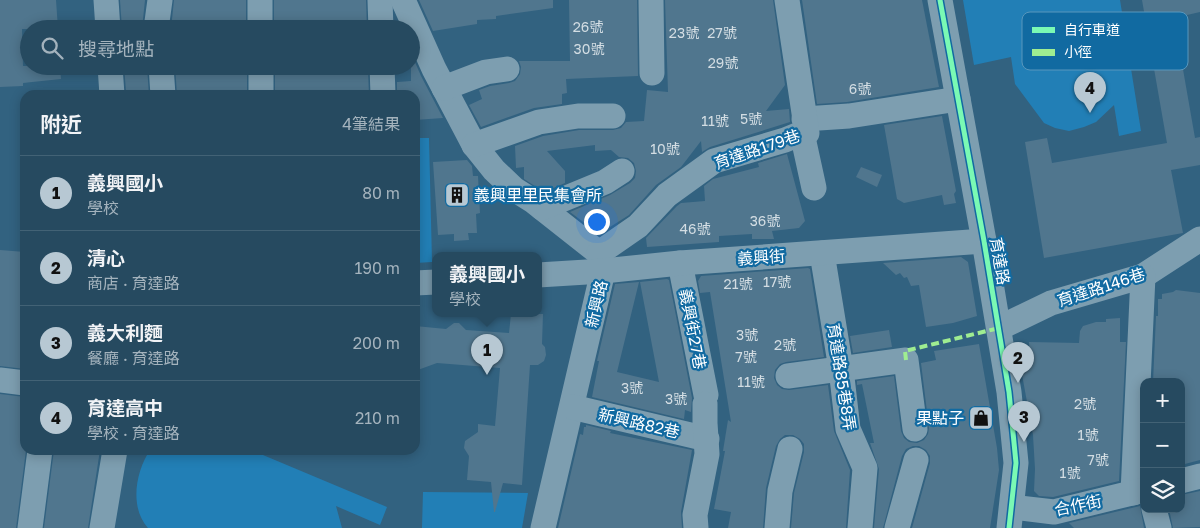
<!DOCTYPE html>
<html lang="zh-TW">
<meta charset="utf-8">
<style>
body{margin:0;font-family:"Golos Text","Noto Sans TC",sans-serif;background:#2e5166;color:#f1f3f6}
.controls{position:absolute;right:15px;bottom:15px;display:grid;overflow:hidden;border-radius:10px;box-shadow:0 2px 12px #0003}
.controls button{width:45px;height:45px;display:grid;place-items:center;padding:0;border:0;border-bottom:1px solid #426275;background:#264a60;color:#f1f3f6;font:25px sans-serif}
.you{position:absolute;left:596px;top:221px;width:18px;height:18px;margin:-12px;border:4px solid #fff;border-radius:50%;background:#1a73e8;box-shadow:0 0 0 8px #1a73e833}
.badge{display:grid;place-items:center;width:32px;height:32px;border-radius:50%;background:#b7c8d3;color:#111;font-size:16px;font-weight:700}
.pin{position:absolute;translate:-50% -41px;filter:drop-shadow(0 1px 2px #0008)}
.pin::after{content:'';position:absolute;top:26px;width:18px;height:15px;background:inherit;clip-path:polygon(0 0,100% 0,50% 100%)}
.popup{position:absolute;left:432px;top:252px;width:110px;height:65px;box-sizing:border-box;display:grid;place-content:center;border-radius:10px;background:#264a60;filter:drop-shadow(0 1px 4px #0005);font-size:16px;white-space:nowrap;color:#a4b3bd}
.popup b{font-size:19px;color:#f1f3f6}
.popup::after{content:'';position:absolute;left:50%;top:100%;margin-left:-10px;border:10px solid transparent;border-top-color:#264a60}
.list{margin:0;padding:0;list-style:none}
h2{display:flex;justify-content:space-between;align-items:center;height:65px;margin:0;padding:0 20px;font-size:21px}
h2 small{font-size:16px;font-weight:400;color:#a4b3bd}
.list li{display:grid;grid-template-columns:32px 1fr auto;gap:15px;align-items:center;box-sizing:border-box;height:75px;padding:0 20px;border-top:1px solid #426275}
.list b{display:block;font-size:19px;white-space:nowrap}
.list p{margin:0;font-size:16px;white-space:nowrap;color:#a4b3bd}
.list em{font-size:16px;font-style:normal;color:#a4b3bd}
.icon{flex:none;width:28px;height:28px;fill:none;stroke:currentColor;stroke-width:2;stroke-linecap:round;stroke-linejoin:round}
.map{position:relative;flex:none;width:1200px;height:528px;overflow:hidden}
.search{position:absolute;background:#264a60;box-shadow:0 2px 12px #0003;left:20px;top:20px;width:400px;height:55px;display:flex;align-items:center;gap:12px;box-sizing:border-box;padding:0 18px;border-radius:28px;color:#a4b3bd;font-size:19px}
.panel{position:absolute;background:#264a60;box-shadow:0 2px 12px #0003;left:20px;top:90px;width:400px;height:365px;border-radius:15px}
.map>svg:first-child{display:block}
.green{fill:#227fb6}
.building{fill:#50768e}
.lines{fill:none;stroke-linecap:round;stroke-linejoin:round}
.minor{stroke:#7d9eb0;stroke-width:25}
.quiet{stroke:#9fed91;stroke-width:4;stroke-dasharray:8 4;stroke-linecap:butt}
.cycleway-casing{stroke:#116aa1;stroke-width:8}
.cycleway{stroke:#7af9b4;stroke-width:5}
.labels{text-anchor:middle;stroke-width:4.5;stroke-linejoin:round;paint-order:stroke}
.number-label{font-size:14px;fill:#d3dde3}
.street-label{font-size:16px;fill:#fff;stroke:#116aa1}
.poi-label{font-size:16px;fill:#fff;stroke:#116aa1;text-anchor:start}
.key{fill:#116aa1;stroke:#5897bd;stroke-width:1}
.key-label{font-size:14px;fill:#fff}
</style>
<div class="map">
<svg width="1200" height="528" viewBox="0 0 1200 528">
<rect width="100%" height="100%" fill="#326280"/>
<g class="green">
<polygon points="963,0 1120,0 1141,131 1119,136 1114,105 1096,122 1084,127 1069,131 1055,128 1044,123 1015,84 1011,57 974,65"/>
<polygon points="415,138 429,138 432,262 415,263"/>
<path d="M150,450H251L387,507L380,525L336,506L342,528H148C129,507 136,471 150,450Z"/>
<polygon points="423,492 528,493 522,528 422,528"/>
</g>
<g class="building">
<polygon points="0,0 56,0 58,29 22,29 23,66 60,66 61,79 23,83 23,86 0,87"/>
<polygon points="120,0 145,0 142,29 122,29"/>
<polygon points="174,0 246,0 246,29 171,29"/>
<polygon points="274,0 366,0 367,29 274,29"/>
<polygon points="419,0 553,0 553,8 496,16 496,19 477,20 477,24 433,31"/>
<polygon points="569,0 637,0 638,76 566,79 567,93 562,94 562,104 534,108 481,127 469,105 482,99 479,90 490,86 509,83 515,81 520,74 521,67 519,61 570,61"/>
<polygon points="665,0 773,0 785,85 766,111 789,109 790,122 710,147 702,152 701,141 681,167 656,185 629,215 610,227 608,222 586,224 570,212 610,195 630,183 635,178 636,171 634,163 628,158 619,157 611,150 595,151 595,145 547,151 565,171 565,183 544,192 524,179 524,167 516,168 515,146 543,136 579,130 613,130 621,128 626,122 644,121 647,90 668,92"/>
<polygon points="802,0 922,0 939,87 847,102 817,104"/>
<polygon points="1142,0 1200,0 1200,12 1174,18 1195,138 1200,137 1200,165 1171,170 1183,233 1044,258 1025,142 1047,138 1052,163 1167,143"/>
<polygon points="411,53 421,76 443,118 415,120 415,95 397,95 397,82 411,81"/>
<polygon points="124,66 147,66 149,95 130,95 126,91"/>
<polygon points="175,66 247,66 247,95 177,95"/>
<polygon points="275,66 368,69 369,95 275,95"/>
<polygon points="942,116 956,191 954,194 956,203 944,205 942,195 904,203 897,199 884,125"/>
<polygon points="787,154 805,221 799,228 772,231 774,239 752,239 752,234 719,236 719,242 647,247 646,238 677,206 681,203 705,201 704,186 713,179 759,167 758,163"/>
<polygon points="467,160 472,166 473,176 478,176 480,213 476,214 477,233 468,233 469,240 454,241 454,234 438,235 433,162"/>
<polygon points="861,167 882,175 877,187 856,177"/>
<polygon points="0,250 25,252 25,369 0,366"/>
<polygon points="961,257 968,262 977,316 953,323 926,327 919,285 911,286 907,277 904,278 900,273 896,275 883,263"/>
<polygon points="808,268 810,269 824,357 786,362 780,364 775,370 774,378 777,385 782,389 789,390 828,385 834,431 850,470 846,528 791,528 794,493 804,452 804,444 800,439 793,435 785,435 780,439 776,446 766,488 763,528 728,528 731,512 714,509 725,451 723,451 728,420 731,422 710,292 700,293 698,281 701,276"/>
<polygon points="667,279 669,280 692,398 691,412 685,410 684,419 592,397 599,361 597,361 615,284 639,282 617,372 659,382 640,282"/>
<polygon points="1176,290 1200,293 1200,460 1181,465 1181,382 1153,382 1156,316 1158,316 1158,299 1162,299 1162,294 1173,292"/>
<polygon points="511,314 543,314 542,344 545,347 546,355 544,361 538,365 530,365 522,485 503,483 495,512 494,512 491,482 467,480 469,456 464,448 465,441 478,432 478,424 495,426 500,368 437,363 415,371 415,326 446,329 454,323 459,323 466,330 509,333"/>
<polygon points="1120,318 1120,342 1126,342 1119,481 1053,497 1039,496 1034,491 1035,469 1033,435 1021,369 1030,368 1029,342 1079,343 1080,331 1083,326 1096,322 1106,322 1106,319"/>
<polygon points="889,330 892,347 853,353 850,336"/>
<polygon points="979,344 997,448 999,470 990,528 912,528 930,463 930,456 926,450 919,446 913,446 906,449 902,456 883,528 874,528 879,469 870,443 874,443 862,384 857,385 857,381 894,376 901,431 904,438 909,442 917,443 924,440 928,434 929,428 921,363 936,360 934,351"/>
<polygon points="0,394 25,397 26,450 16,528 0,528"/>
<polygon points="586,425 611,431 610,433 692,450 681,512 682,528 558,528 580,434 583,435 584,427 586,427"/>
<polygon points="54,450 100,450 88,528 44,528"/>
<polygon points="1200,491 1200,527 1173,528 1169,509 1181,509 1181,495"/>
<polygon points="1140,506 1144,528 1074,528 1069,523"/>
</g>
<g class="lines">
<g class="minor">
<polyline points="106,0 108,29"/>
<polyline points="260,0 260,29"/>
<polyline points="380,0 381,29"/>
<polyline points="403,0 434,69 474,145 494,170 514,189 533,201 599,253 603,271 543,528"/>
<polyline points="651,0 652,73"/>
<polyline points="940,0 984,241 1009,392 1016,463 1009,528"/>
<polyline points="156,29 160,0"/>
<polyline points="110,66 112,95"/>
<polyline points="161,66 163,95"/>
<polyline points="261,66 261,95"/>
<polyline points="382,66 383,95"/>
<polyline points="444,88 486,72 507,69"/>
<polyline points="804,119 849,116 958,99"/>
<polyline points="802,133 814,188"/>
<polyline points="474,145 539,122 578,116 613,116"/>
<polyline points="542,208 605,182 622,171"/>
<polyline points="599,253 638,226 667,195 714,161 785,140 802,133 807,133 787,0"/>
<polyline points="822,253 841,369 848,429 865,468 860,528"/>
<polyline points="680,263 706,395"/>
<polyline points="538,275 603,271 680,263 984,241"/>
<polyline points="415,283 436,282"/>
<polyline points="999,328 1051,303 1143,276 1200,239"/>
<polyline points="788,376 906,360 915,429"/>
<polyline points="0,380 25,383"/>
<polyline points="572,407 707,439"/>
<polyline points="1181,481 1200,476"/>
<polyline points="1133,493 1143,276"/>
<polyline points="1012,507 1054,512 1144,490"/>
<polyline points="1154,509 1159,528"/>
<polyline points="30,528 40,450"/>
<polyline points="102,528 115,450"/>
<polyline points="696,528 695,515 707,454 705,423 705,404"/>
<polyline points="777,528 780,491 790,449"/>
<polyline points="897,528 916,460"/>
</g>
<polyline class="quiet" points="906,360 905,351 999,328"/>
<defs>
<polyline id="cycleway" points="940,0 984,241 1009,392 1016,463 1009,528"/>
</defs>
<use href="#cycleway" class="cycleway-casing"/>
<use href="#cycleway" class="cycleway"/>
</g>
<defs>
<symbol id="building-square" viewBox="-11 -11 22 22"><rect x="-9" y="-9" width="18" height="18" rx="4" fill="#b7c8d3" stroke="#116aa1"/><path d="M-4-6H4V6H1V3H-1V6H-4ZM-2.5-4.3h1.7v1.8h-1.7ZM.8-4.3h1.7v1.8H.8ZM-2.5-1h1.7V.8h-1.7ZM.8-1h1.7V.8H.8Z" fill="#111"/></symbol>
<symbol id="shop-square" viewBox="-11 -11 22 22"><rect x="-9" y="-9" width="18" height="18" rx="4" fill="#b7c8d3" stroke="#116aa1"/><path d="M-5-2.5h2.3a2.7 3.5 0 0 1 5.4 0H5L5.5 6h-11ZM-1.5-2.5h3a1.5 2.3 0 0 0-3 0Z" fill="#111"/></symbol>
</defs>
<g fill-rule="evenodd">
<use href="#building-square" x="443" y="181" width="28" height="28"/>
<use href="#shop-square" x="967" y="404" width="28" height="28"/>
</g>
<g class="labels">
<g class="number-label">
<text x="588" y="32">26號</text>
<text x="684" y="38">23號</text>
<text x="722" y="38">27號</text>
<text x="589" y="54">30號</text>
<text x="723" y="68">29號</text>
<text x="860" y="94">6號</text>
<text x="751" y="124">5號</text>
<text x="715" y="126">11號</text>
<text x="665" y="154">10號</text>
<text x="765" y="226">36號</text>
<text x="695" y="234">46號</text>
<text x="777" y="287">17號</text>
<text x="738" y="289">21號</text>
<text x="747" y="340">3號</text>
<text x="785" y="350">2號</text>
<text x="746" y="362">7號</text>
<text x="751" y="387">11號</text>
<text x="632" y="393">3號</text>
<text x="676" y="404">3號</text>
<text x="1085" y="409">2號</text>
<text x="1088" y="440">1號</text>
<text x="1098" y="465">7號</text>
<text x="1070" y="478">1號</text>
</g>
<g class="street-label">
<text transform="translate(757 149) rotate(-19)" y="6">育達路179巷</text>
<text transform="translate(761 257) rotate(-4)" y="6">義興街</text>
<text transform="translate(1000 261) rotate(80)" y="6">育達路</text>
<text transform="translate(1101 287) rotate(-18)" y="6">育達路146巷</text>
<text transform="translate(596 304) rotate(-77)" y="6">新興路</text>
<text transform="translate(693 329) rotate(79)" y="6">義興街27巷</text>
<text transform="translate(842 377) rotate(81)" y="6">育達路85巷8弄</text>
<text transform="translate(639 423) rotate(13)" y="6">新興路82巷</text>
<text transform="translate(1078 505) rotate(-12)" y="6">合作街</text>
</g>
<g class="poi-label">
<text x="474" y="201">義興里里民集會所</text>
<text x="964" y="424" text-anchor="end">果點子</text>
</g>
</g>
<rect x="1022" y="12" width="166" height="58" rx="8" class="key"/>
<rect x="1032" y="27" width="23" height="6" fill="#7af9b4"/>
<rect x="1032" y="49" width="23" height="7" fill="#9fed91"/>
<g class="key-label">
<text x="1064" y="35">自行車道</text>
<text x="1064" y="57">小徑</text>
</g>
</svg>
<div class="controls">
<button>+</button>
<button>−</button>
<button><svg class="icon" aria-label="layers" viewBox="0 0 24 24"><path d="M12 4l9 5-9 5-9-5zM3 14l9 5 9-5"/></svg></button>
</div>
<div class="you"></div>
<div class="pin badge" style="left:487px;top:375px">1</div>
<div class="popup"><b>義興國小</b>學校</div>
<div class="pin badge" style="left:1018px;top:383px">2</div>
<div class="pin badge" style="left:1024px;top:442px">3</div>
<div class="pin badge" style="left:1090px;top:113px">4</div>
<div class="search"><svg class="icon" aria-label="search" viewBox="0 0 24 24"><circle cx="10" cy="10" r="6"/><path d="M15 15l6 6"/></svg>搜尋地點</div>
<section class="panel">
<h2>附近<small>4筆結果</small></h2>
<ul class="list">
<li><span class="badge">1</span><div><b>義興國小</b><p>學校</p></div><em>80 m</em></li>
<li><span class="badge">2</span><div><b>清心</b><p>商店 · 育達路</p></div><em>190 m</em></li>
<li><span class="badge">3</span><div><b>義大利麵</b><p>餐廳 · 育達路</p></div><em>200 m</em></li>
<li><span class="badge">4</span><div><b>育達高中</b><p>學校 · 育達路</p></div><em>210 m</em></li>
</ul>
</section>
</div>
